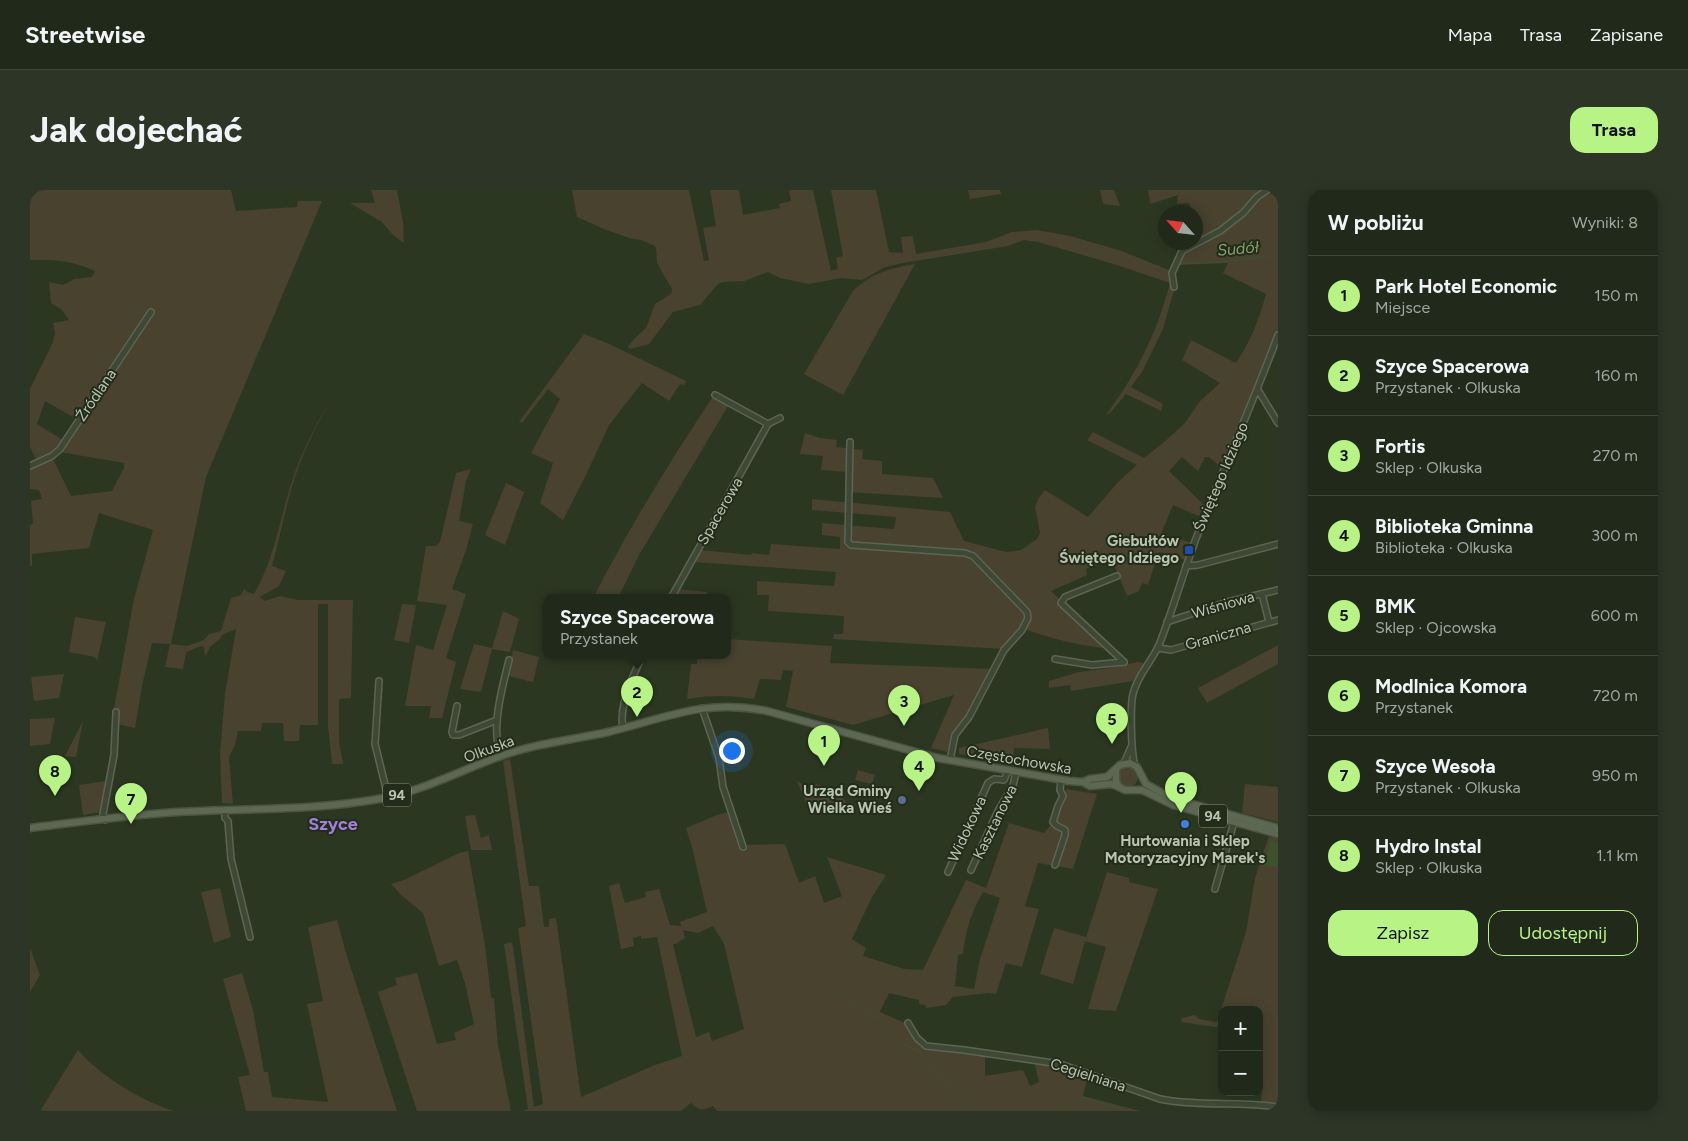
<!DOCTYPE html>
<html lang="pl">
<meta charset="utf-8">
<style>
body{margin:0;font-family:Figtree,sans-serif;background:#2d3527;color:#f1f3f6}
.controls{position:absolute;right:15px;bottom:15px;display:grid;overflow:hidden;border-radius:10px;box-shadow:0 2px 12px #0003}
.controls button{width:45px;height:45px;display:grid;place-items:center;padding:0;border:0;border-bottom:1px solid #3e4539;background:#21291a;color:#f1f3f6;font:25px sans-serif}
.compass{position:absolute;left:1128px;top:15px;width:45px;height:45px;border-radius:50%;background:#21291a;box-shadow:0 2px 12px #0003;rotate:297deg}
.you{position:absolute;left:701px;top:560px;width:18px;height:18px;margin:-12px;border:4px solid #fff;border-radius:50%;background:#1a73e8;box-shadow:0 0 0 8px #1a73e833}
.badge{display:grid;place-items:center;width:32px;height:32px;border-radius:50%;background:#b8f386;color:#111;font-size:16px;font-weight:700}
.pin{position:absolute;translate:-50% -41px;filter:drop-shadow(0 1px 2px #0008)}
.pin::after{content:'';position:absolute;top:26px;width:18px;height:15px;background:inherit;clip-path:polygon(0 0,100% 0,50% 100%)}
.popup{position:absolute;left:513px;top:404px;width:188px;height:65px;box-sizing:border-box;display:grid;place-content:center;border-radius:10px;background:#21291a;filter:drop-shadow(0 1px 4px #0005);font-size:16px;white-space:nowrap;color:#a2a6a2}
.popup b{font-size:19px;color:#f1f3f6}
.popup::after{content:'';position:absolute;left:50%;top:100%;margin-left:-10px;border:10px solid transparent;border-top-color:#21291a}
.list{margin:0;padding:0;list-style:none}
h2{display:flex;justify-content:space-between;align-items:center;height:65px;margin:0;padding:0 20px;font-size:21px}
h2 small{font-size:16px;font-weight:400;color:#a2a6a2}
.list li{display:grid;grid-template-columns:32px 1fr auto;gap:15px;align-items:center;box-sizing:border-box;height:80px;padding:0 20px;border-top:1px solid #3e4539}
.list b{display:block;font-size:19px;white-space:nowrap}
.list p{margin:0;font-size:16px;white-space:nowrap;color:#a2a6a2}
.list em{font-size:16px;font-style:normal;color:#a2a6a2}
.actions{display:flex;gap:10px;padding:15px 20px}
.actions a{flex:1;padding:11px 0;border:1px solid #b8f386;border-radius:15px;text-align:center;font-size:18px;color:#b8f386}
.actions .main{background:#b8f386;color:#111}
.map{position:relative;flex:none;width:1248px;height:921px;overflow:hidden;border-radius:15px}
header{display:flex;align-items:center;gap:30px;box-sizing:border-box;height:70px;padding:0 25px;background:#21291a;border-bottom:1px solid #3e4539}
header strong{font-size:24px}
nav{display:flex;gap:28px;margin-inline-start:auto;font-size:18px}
.intro{display:flex;align-items:center;justify-content:space-between;box-sizing:border-box;height:120px;padding:0 30px}
h1{margin:0;font-size:35px}
.button{padding:12px 22px;border-radius:15px;background:#b8f386;color:#111;font-size:18px;font-weight:700}
main{display:flex;gap:30px;padding:0 30px}
aside{flex:1;background:#21291a;border-radius:15px;box-shadow:0 2px 12px #0003}
.map>svg:first-child{display:block}
.green{fill:#48422f;fill-rule:evenodd}
.water{fill:#3d512c}
.lines{fill:none;stroke-linecap:round;stroke-linejoin:round}
.stream{stroke:#3d512c;stroke-width:1}
.minor-casing{stroke:#5c6553;stroke-width:8}
.major-casing{stroke:#4a5441;stroke-width:9}
.minor{stroke:#3e4835;stroke-width:5}
.major{stroke:#5d6853;stroke-width:6}
.transit-dot{fill:#1a4fb4;stroke:#232c1a;stroke-width:2}
.service-dot{fill:#5c6f8a;stroke:#232c1a;stroke-width:2}
.shop-dot{fill:#3f7fe0;stroke:#232c1a;stroke-width:2}
.labels{text-anchor:middle;stroke-width:4;stroke-linejoin:round;paint-order:stroke}
.shield{fill:#232c1a;stroke:#8c9683;stroke-width:1}
.shield-label{font-size:14px;font-weight:bold;fill:#b9c4b0}
.street-label{font-size:15px;fill:#b9c4b0;stroke:#232c1a}
.poi-label{font-size:15px;font-weight:bold;fill:#b9c4b0;stroke:#232c1a;text-anchor:end}
.water-label{font-size:16px;font-style:italic;fill:#86a26a;stroke:#232c1a}
.quarter-label{font-size:18px;font-weight:bold;fill:#a080d8;stroke:#232c1a}
</style>
<header>
<strong>Streetwise</strong>
<nav><a>Mapa</a><a>Trasa</a><a>Zapisane</a></nav>
</header>
<div class="intro"><h1>Jak dojechać</h1><a class="button">Trasa</a></div>
<main>
<div class="map">
<svg width="1248" height="921" viewBox="0 0 1248 921">
<rect width="100%" height="100%" fill="#2c3722"/>
<g class="green">
<path d="M0,0H201L206,21L267,17L268,11H292L176,287L141,454L157,456L174,450L179,444L191,441L201,408L211,405L214,399L217,402L224,404C245,368 250,327 263,288C272,261 285,237 299,212C286,237 273,262 264,290C255,318 250,348 242,376L256,381L249,396L230,407L234,411L250,406L268,410H323L321,508L309,509V552L313,574H302L298,536V414H288V535H270L269,551H254L253,533H232L231,541H208L205,555L199,567L203,614L192,613L190,564L195,504L206,439L192,445L190,449L181,456L175,466L174,457L171,456L156,462L153,479L135,477L140,454L122,453L112,496L105,538L86,534L82,530L104,409L123,340L69,323L59,358L2,364V376H0V335L3,334L1,311L12,309L9,300L0,299V277L8,273L0,257V199L23,152L25,143L23,133L39,130L31,119L21,113L19,92L33,95L44,89L62,87L65,81C39,70 28,70 0,70ZM15,211L50,231L36,252L7,234ZM30,262L94,273V278L82,301L41,306L24,271L20,269Z"/>
<polygon points="341,0 367,0 373,32 374,53 363,45 352,32 320,13 345,13"/>
<path d="M542,0H659L674,71L679,70L673,38L686,36L680,0H709L713,25L750,18L749,14L761,11L759,0H783L801,81L808,79L806,68L813,66L801,0H846L859,62L873,63L871,47L883,46L886,64L956,52L982,42L1007,40L1040,46L1092,61L1141,81L1140,93L1145,97L1133,139L1112,182L1101,197L1133,214L1131,221L1096,204L1081,222L1076,225C1108,181 1126,145 1140,93L1087,75L1008,52L994,50L978,56L873,73L855,77L832,90L811,88L779,94L750,88L738,82L714,91L692,92L687,95L670,115L643,122L619,154L600,159L598,157L604,149L616,138L625,114L641,104L642,99L627,73L626,58L625,56L611,50L599,48L574,39L547,27Z"/>
<polygon points="938,0 970,0 971,4 940,9"/>
<polygon points="1070,0 1084,0 1090,16 1073,14"/>
<polygon points="1118,0 1235,0 1186,42 1169,50 1166,38 1166,22 1162,22 1159,13 1147,14 1148,5 1120,14"/>
<path d="M1237,1L1247,8L1248,11V139L1226,199L1192,278L1179,267H1175L1168,281L1152,267L1139,281L1175,316L1169,326L1143,315L1131,344L1163,353L1157,370L1129,362L1118,395L1112,393L1109,401L1097,406L1082,370L1056,379L1057,385L1021,401L1082,459C1051,456 1021,449 992,438L974,459L803,449L804,444H813L814,426L738,421L739,405H727V391L804,396L806,382L664,372L670,360L721,365L722,363L739,365L741,354L810,359V347L792,345V333L864,339L866,327L782,320V309L920,322L934,351L976,362L991,360L1007,349L1010,343L1005,317L1008,309L1015,300L1058,327L1089,291L1107,275L1057,250L1063,242L1114,268L1133,253L1155,233L1170,211L1190,193L1152,170L1161,150L1206,173C1221,150 1229,130 1236,104L1193,83L1198,73L1147,75L1154,61L1179,48Z"/>
<path d="M885,74L813,205L774,184L823,101C841,83 861,78 885,74Z"/>
<polygon points="554,144 577,153 656,191 654,195 650,194 639,211 612,193 579,235 557,283 533,330 510,313 523,273 501,263 530,209 518,199 492,233 489,232"/>
<path d="M684,205L698,216L609,365L588,408H563C599,338 640,271 684,205Z"/>
<polygon points="775,243 790,248 807,250 806,257 833,260 832,269 852,271 852,284 903,288 913,308 817,302 818,282 791,280 793,266 770,264"/>
<polygon points="441,279 436,291 429,331 443,334 436,360 422,399 436,404 416,468 426,472 412,528 399,528 401,516 375,516 386,455 403,460 417,415 387,411 396,356 406,356 410,352 426,283"/>
<polygon points="476,293 494,302 475,355 455,345"/>
<polygon points="648,399 677,402 677,408 643,408"/>
<polygon points="372,414 386,415 379,453 364,450"/>
<polygon points="473,421 489,429 480,462 462,459 451,502 430,499 444,454 462,458"/>
<polygon points="45,427 76,432 67,471 65,467 39,462"/>
<path d="M697,449L802,456L800,473L964,479L943,517L924,540L917,562L901,558L924,505L823,535L756,517L763,481L753,480L751,490L730,489L724,509C699,505 682,505 657,509L661,474H667V466H697Z"/>
<polygon points="1248,455 1248,474 1177,513 1168,498"/>
<polygon points="483,460 509,467 503,492 478,486"/>
<polygon points="1108,472 1114,473 1103,491 1041,501 1040,495 1019,498 1019,491 1049,482 1080,478"/>
<polygon points="34,484 29,508 4,511 1,487"/>
<polygon points="25,528 20,554 0,556 0,529"/>
<polygon points="53,531 46,567 35,566"/>
<polygon points="1018,538 1020,559 984,558 983,573 929,564 929,558"/>
<path d="M480,569L499,696H509L514,737H519V729L526,728L551,907L625,875L652,866L627,747L611,749V746L603,748L604,756L591,759L579,696L589,693L595,713L616,707L615,702L629,699L640,735L651,736L650,732L677,722L662,657L656,638L687,625L703,621L714,655L755,654L769,693L785,686L794,713L812,706L797,667L856,685L842,707L822,749L836,758L833,766L874,779L893,780L936,690L956,698L979,633L1014,643L1026,629L1036,599L1067,604L1043,679L1008,673L995,716L1009,719L992,777L976,773L966,804L958,803L923,807L916,815L896,818L895,815L889,814V810L859,803L850,822L875,833L891,857L898,860H921L959,866V868H955V886L993,880L1000,896L1009,892L1004,871L1022,874L1058,885L1053,906L1110,921H687L683,916C671,921 671,921 661,913L651,921H493L498,919L474,754L481,752L483,756L504,917L513,914L488,738L496,736L473,571ZM953,702L970,708L950,769L944,799L925,796L928,765L933,764C935,743 942,720 953,702ZM683,736L694,754L714,839L682,851L679,842L666,847L643,755L655,748L653,740L668,743Z"/>
<circle cx="1098" cy="587" r="10"/>
<polygon points="828,580 845,585 842,594 825,590"/>
<polygon points="77,591 72,622 53,625 49,595"/>
<polygon points="767,591 782,600 786,594 811,602 813,609 822,617 821,623 795,620 779,620"/>
<polygon points="1215,594 1248,597 1248,632 1212,623"/>
<polygon points="445,625 451,648 459,645 462,660 441,660 435,626"/>
<polygon points="1239,646 1248,648 1248,916 1231,914 1233,888 1229,887 1229,820 1192,820 1192,838 1151,832 1152,828 1165,825 1169,829 1187,832 1216,742 1225,688"/>
<polygon points="438,661 455,755 461,807 464,809 468,855 481,921 387,921 348,802 367,795 365,788 387,783 407,854 426,850 424,843 444,834 435,793 427,770 409,776 393,723 371,705 361,694 374,690 429,663"/>
<polygon points="1077,682 1099,688 1099,692 1128,699 1086,821 1058,819 1076,757 1055,751 1043,794 1010,784 1024,738 1056,747"/>
<polygon points="190,698 201,747 184,753 171,702"/>
<polygon points="307,730 316,763 367,921 216,921 208,887 220,885 193,789 212,783 223,820 234,882 238,882 242,907 298,912 277,814 293,811 278,737"/>
<polygon points="0,758 10,785 0,802"/>
<path d="M48,860C70,886 112,911 144,921H10Z"/>
</g>
<polygon class="water" points="1241,650 1248,653 1248,677 1233,676"/>
<g class="lines">
<g class="stream">
<polyline points="1247,66 1248,66"/>
<polyline points="1149,74 1191,72 1239,66"/>
<polyline points="804,803 849,829 874,855 887,860 915,890 935,908 945,921"/>
<path d="M1030,921C1038,910 1044,915 1053,907C1067,912 1081,915 1095,921"/>
<polyline points="1100,921 1105,921"/>
</g>
<defs>
<g id="minor">
<polyline points="1144,97 1142,83 1152,61 1190,41 1213,23 1227,7 1237,0"/>
<polyline points="1228,200 1248,233"/>
<polyline points="685,205 738,234"/>
<polyline points="820,252 818,352 821,355 935,363 943,366 997,422 998,428 992,440 974,460 939,527 925,545 920,570"/>
<polyline points="0,276 22,266 30,259 121,122"/>
<polyline points="1156,376 1168,375 1248,354"/>
<polyline points="1087,386 1035,407 1031,413 1094,472"/>
<polyline points="1232,404 1239,432"/>
<polyline points="641,408 738,234 750,228"/>
<polyline points="1137,432 1197,412 1248,400"/>
<polyline points="1128,458 1141,460 1248,430"/>
<polyline points="1025,469 1062,475 1094,472"/>
<polyline points="349,491 345,554 358,607"/>
<polyline points="427,516 422,542 423,545 429,545 467,530"/>
<polyline points="672,518 689,568 693,597 713,657"/>
<path d="M593,537C588,517 604,484 612,466"/>
<path d="M472,566C459,542 473,495 479,470"/>
<polyline points="1094,573 1101,557"/>
<path d="M1105,575C1101,564 1100,515 1103,504C1108,483 1124,470 1131,450C1144,416 1154,380 1167,346C1193,279 1223,213 1248,145"/>
<polyline points="195,621 195,628 198,631 201,669 220,747"/>
<polyline points="75,630 73,624 84,565 86,522"/>
<polyline points="1025,675 1035,645 1035,640 1027,636 1023,632 1028,616 1033,606 1030,600 1031,590"/>
<polyline points="941,680 969,619 983,596 986,582"/>
<polyline points="918,682 958,593 964,589 974,590 978,581"/>
<polyline points="1185,699 1204,632"/>
<path d="M878,833L887,848L896,856L934,860L1030,874L1130,909C1169,917 1209,911 1248,917"/>
</g>
<g id="major">
<polyline points="1086,580 1086,591 1089,597 1095,600 1112,600 1143,615 1248,644"/>
<polyline points="1053,592 1060,589 1077,587 1090,575 1100,573 1107,577 1116,594 1141,608 1248,638"/>
<path d="M0,638C49,632 98,625 147,622C215,618 286,621 354,608C395,600 431,580 471,566C504,554 540,550 574,543C634,529 673,508 737,521L908,568L1039,591L1053,592L1060,596L1081,594L1089,597"/>
</g>
</defs>
<use href="#minor" class="minor-casing"/>
<use href="#major" class="major-casing"/>
<use href="#minor" class="minor"/>
<use href="#major" class="major"/>
</g>
<rect class="transit-dot" x="1154" y="355" width="10" height="10" rx="2.5"/>
<circle class="service-dot" cx="872" cy="610" r="5"/>
<circle class="shop-dot" cx="1155" cy="634" r="5"/>
<g class="labels">
<g class="shield">
<rect x="353" y="593.5" width="28" height="23" rx="4"/>
<rect x="1169" y="614.5" width="28" height="23" rx="4"/>
</g>
<g class="shield-label">
<text x="367" y="610">94</text>
<text x="1183" y="631">94</text>
</g>
<g class="street-label">
<text transform="translate(66 205) rotate(-56)" y="5">Źródlana</text>
<text transform="translate(1191 287) rotate(-67)" y="5">Świętego Idziego</text>
<text transform="translate(690 321) rotate(-60)" y="5">Spacerowa</text>
<text transform="translate(1193 415) rotate(-16)" y="5">Wiśniowa</text>
<text transform="translate(1188 446) rotate(-16)" y="5">Graniczna</text>
<text transform="translate(459 559) rotate(-20)" y="5">Olkuska</text>
<text transform="translate(989 570) rotate(10)" y="5">Częstochowska</text>
<text transform="translate(965 632) rotate(-64)" y="5">Kasztanowa</text>
<text transform="translate(937 639) rotate(-65)" y="5">Widokowa</text>
<text transform="translate(1058 885) rotate(18)" y="5">Cegielniana</text>
</g>
<g class="poi-label">
<text x="1149" y="356">Giebułtów<tspan x="1149" dy="17">Świętego Idziego</tspan></text>
<text x="862" y="606">Urząd Gminy<tspan x="862" dy="17">Wielka Wieś</tspan></text>
<text x="1155" y="656" text-anchor="middle">Hurtowania i Sklep<tspan x="1155" dy="17">Motoryzacyjny Marek's</tspan></text>
</g>
<g class="water-label">
<text transform="translate(1208 58) rotate(-5)" y="6">Sudół</text>
</g>
<g class="quarter-label">
<text x="303" y="640">Szyce</text>
</g>
</g>
</svg>
<div class="controls">
<button>+</button>
<button>−</button>
</div>
<svg class="compass" viewBox="-18 -18 36 36"><path d="M0-13l5 13h-10z" fill="#e53935"/><path d="M0 13l5-13h-10z" fill="#a2a6a2"/></svg>
<div class="you"></div>
<div class="pin badge" style="left:794px;top:576px">1</div>
<div class="pin badge" style="left:607px;top:527px">2</div>
<div class="popup"><b>Szyce Spacerowa</b>Przystanek</div>
<div class="pin badge" style="left:874px;top:536px">3</div>
<div class="pin badge" style="left:889px;top:601px">4</div>
<div class="pin badge" style="left:1082px;top:554px">5</div>
<div class="pin badge" style="left:1151px;top:623px">6</div>
<div class="pin badge" style="left:101px;top:634px">7</div>
<div class="pin badge" style="left:25px;top:606px">8</div>
</div>
<aside>
<h2>W pobliżu<small>Wyniki: 8</small></h2>
<ul class="list">
<li><span class="badge">1</span><div><b>Park Hotel Economic</b><p>Miejsce</p></div><em>150 m</em></li>
<li><span class="badge">2</span><div><b>Szyce Spacerowa</b><p>Przystanek · Olkuska</p></div><em>160 m</em></li>
<li><span class="badge">3</span><div><b>Fortis</b><p>Sklep · Olkuska</p></div><em>270 m</em></li>
<li><span class="badge">4</span><div><b>Biblioteka Gminna</b><p>Biblioteka · Olkuska</p></div><em>300 m</em></li>
<li><span class="badge">5</span><div><b>BMK</b><p>Sklep · Ojcowska</p></div><em>600 m</em></li>
<li><span class="badge">6</span><div><b>Modlnica Komora</b><p>Przystanek</p></div><em>720 m</em></li>
<li><span class="badge">7</span><div><b>Szyce Wesoła</b><p>Przystanek · Olkuska</p></div><em>950 m</em></li>
<li><span class="badge">8</span><div><b>Hydro Instal</b><p>Sklep · Olkuska</p></div><em>1.1 km</em></li>
</ul>
<div class="actions"><a class="main">Zapisz</a><a>Udostępnij</a></div>
</aside>
</main>
